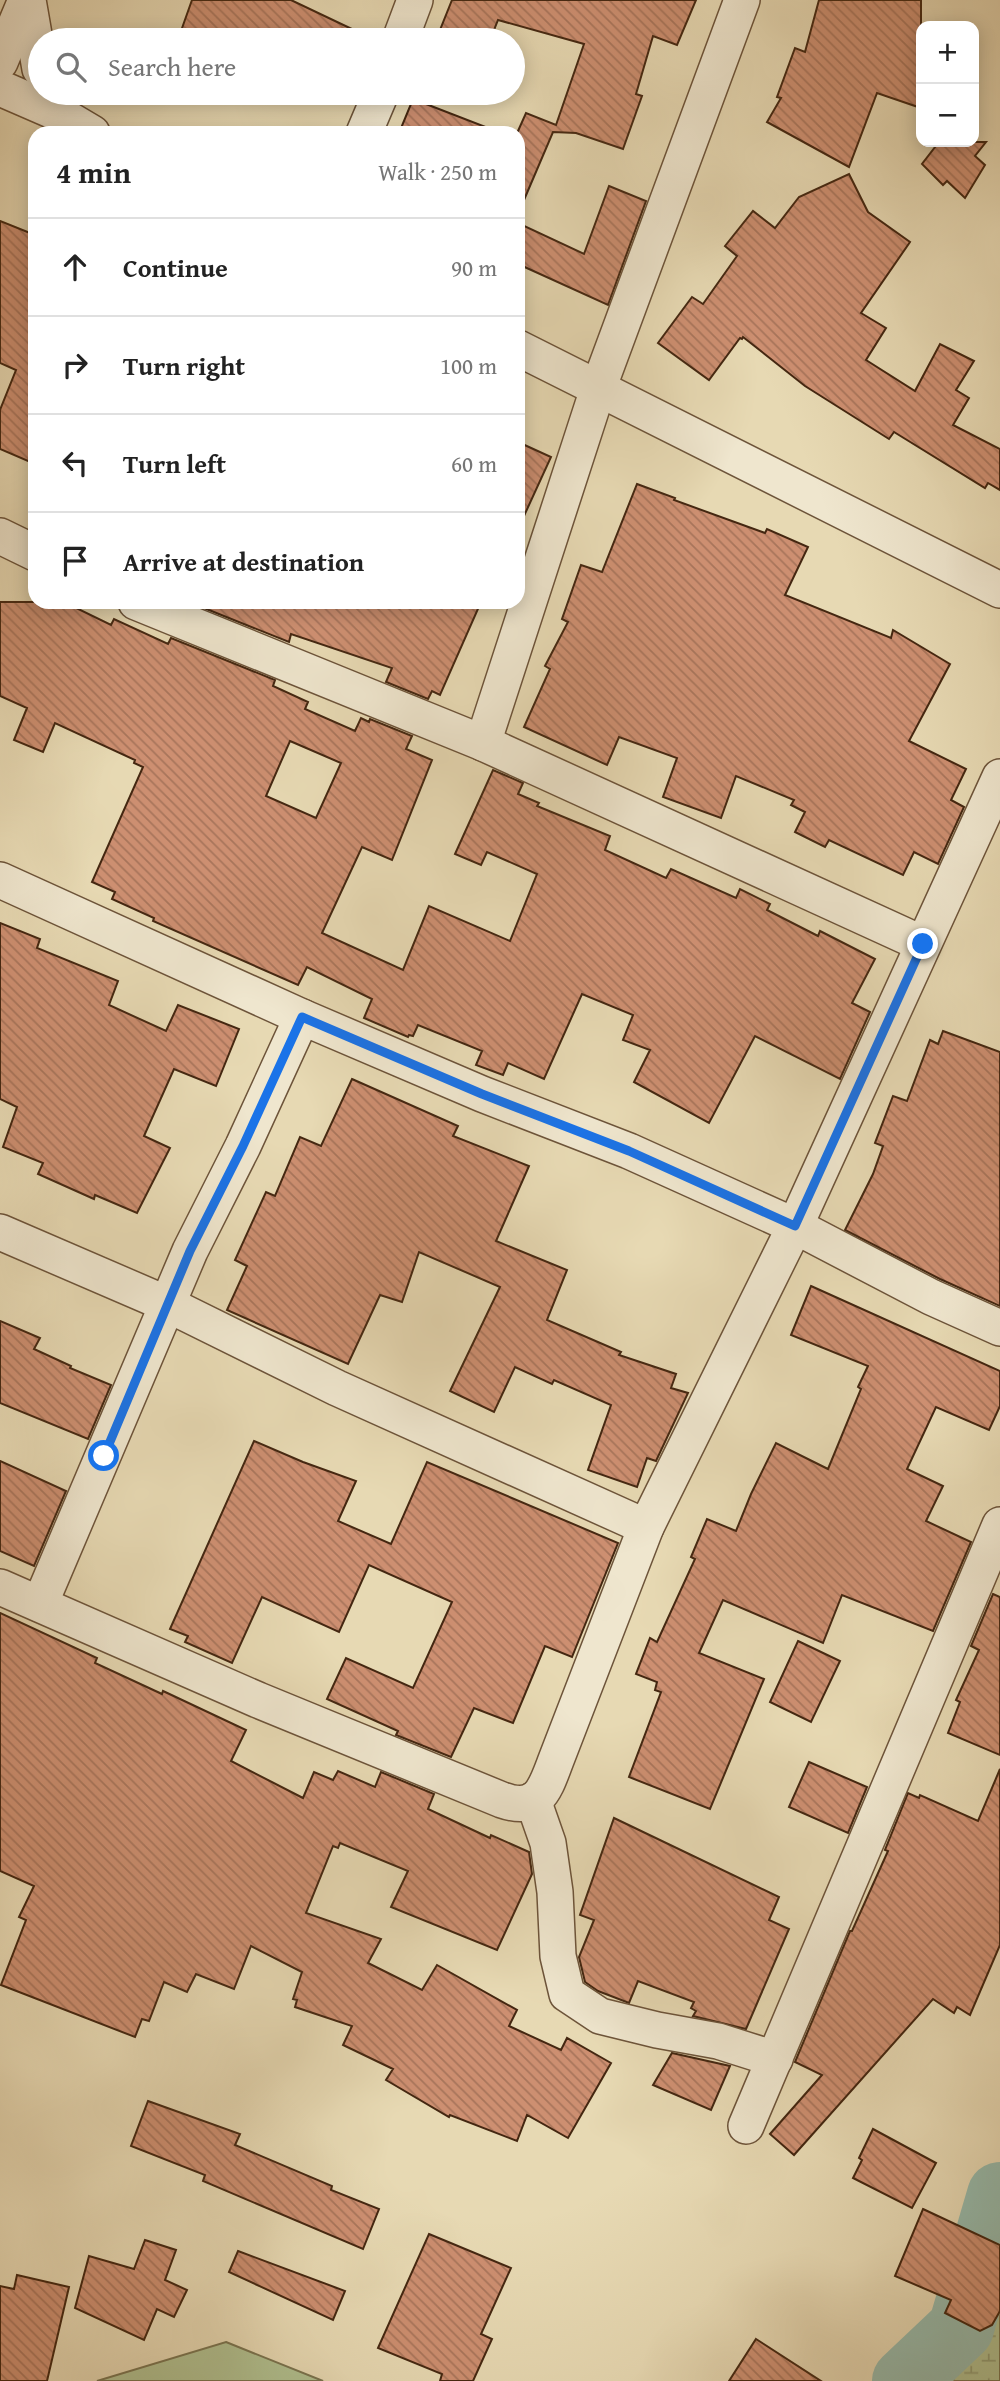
<!DOCTYPE html>
<meta charset="utf-8">
<style>
body{margin:0;font-family:"Gentium Book Plus",serif;background:#f6f6f6;color:#222}
.controls{position:absolute;right:21px;top:21px;display:grid;overflow:hidden;border-radius:14px;box-shadow:0 4px 18px #0003}
.controls button{width:63px;height:63px;display:grid;place-items:center;padding:0;border:0;border-bottom:2px solid #e0e0e0;background:#fff;color:#222;font:35px sans-serif}
.stop{position:absolute;width:21px;height:21px;margin:-16px;border:5px solid #1a73e8;border-radius:50%;background:#fff}
.stop.end{background:#1a73e8;border-color:#fff;box-shadow:0 2px 7px #0008}
.list{margin:0;padding:0;list-style:none}
h2{display:flex;justify-content:space-between;align-items:center;height:91px;margin:0;padding:0 28px;font-size:30px}
h2 small{font-size:23px;font-weight:400;color:#767676}
.list li{display:grid;grid-template-columns:46px 1fr auto;gap:21px;align-items:center;box-sizing:border-box;height:98px;padding:0 28px;border-top:2px solid #e0e0e0}
.list b{display:block;font-size:26px;white-space:nowrap}
.list em{font-size:23px;font-style:normal;color:#767676}
.icon{flex:none;width:38px;height:38px;fill:none;stroke:currentColor;stroke-width:2;stroke-linecap:round;stroke-linejoin:round}
.map{position:relative;flex:none;width:1000px;height:2381px;overflow:hidden}
.search{position:absolute;background:#fff;box-shadow:0 4px 18px #0003;left:28px;top:28px;width:497px;height:77px;display:flex;align-items:center;gap:18px;box-sizing:border-box;padding:0 24px;border-radius:38px;color:#767676;font-size:26px}
.panel{position:absolute;background:#fff;box-shadow:0 4px 18px #0003;left:28px;top:126px;width:497px;height:483px;border-radius:21px}
.map>svg:first-child{display:block}
.green{fill:#b0c090;stroke:#7a7450;stroke-width:2}
.wetland{fill:url(#wetland-marsh);stroke:#7a7450;stroke-width:2}
.lines{fill:none;stroke-linecap:round;stroke-linejoin:round}
.river{stroke:#97baab;stroke-width:66}
.building{fill:url(#building-back-hatch);stroke:#442711;stroke-width:2;fill-rule:evenodd}
.minor-casing{stroke:#6d543a;stroke-width:38}
.minor{stroke:#efe6ce;stroke-width:35}
.route{stroke:#1a73e8;stroke-width:9}
</style>
<div class="map">
<svg width="1000" height="2381" viewBox="0 0 1000 2381">
<defs>
<pattern id="wetland-marsh" width="20" height="14" patternUnits="userSpaceOnUse" patternTransform="scale(1.75)"><rect width="20" height="14" fill="#b0c090"/><path d="M1 5h8M5 5V1M11 12h8M15 12V8" fill="none" stroke="#919c74"/></pattern>
<pattern id="building-back-hatch" width="6" height="6" patternUnits="userSpaceOnUse" patternTransform="scale(1.75)"><rect width="6" height="6" fill="#cd8f71"/><path d="M-1 5l2 2M0 0l6 6M5-1l2 2" fill="none" stroke="#a8755b"/></pattern>
</defs>
<rect width="100%" height="100%" fill="#e7d9b3"/>
<filter id="stains"><feTurbulence type="fractalNoise" baseFrequency=".00286" numOctaves="4"/><feColorMatrix values="0 0 0 0 .2 0 0 0 0 .09 0 0 0 0 .02 0 0 0 .5 -.17"/></filter>
<radialGradient id="worn" r=".72"><stop offset=".6" stop-color="#630" stop-opacity="0"/><stop offset="1" stop-color="#630" stop-opacity=".3"/></radialGradient>
<g class="green">
<polygon points="1000,2174 1000,2381 894,2381 961,2327"/>
<polygon points="226,2342 323,2381 97,2381"/>
</g>
<polygon class="wetland" points="1000,2248 1000,2381 931,2381 970,2341"/>
<g class="lines">
<polyline class="river" points="905,2381 961,2328 1000,2195"/>
</g>
<g class="building">
<polygon points="192,0 291,0 375,40 209,40 181,31"/>
<polygon points="452,0 696,0 677,45 653,36 636,94 642,96 623,149 576,133 553,132 518,214 518,131 526,113 556,125 584,44 498,20 490,40 436,40"/>
<polygon points="819,0 921,0 921,108 877,93 849,167 767,122 781,98 777,97 795,48 805,52"/>
<polygon points="413,99 496,131 495,133 399,133"/>
<polygon points="939,142 986,142 975,156 985,165 965,198 947,181 943,185 922,164"/>
<polygon points="849,174 868,212 910,242 861,313 886,328 866,360 915,391 940,344 974,361 956,390 969,398 953,425 1000,449 1000,490 988,483 985,488 894,432 889,439 805,386 743,337 742,339 740,338 709,380 658,343 692,297 703,304 737,256 725,246 753,211 775,228 799,197"/>
<polygon points="609,186 646,201 608,305 518,264 518,223 584,254"/>
<polygon points="0,221 35,235 35,464 0,449 0,410 16,370 0,363"/>
<polygon points="518,442 551,457 518,529"/>
<polygon points="637,484 675,498 674,500 765,533 767,529 808,547 785,595 891,638 893,630 950,664 909,741 966,769 951,800 964,807 938,864 914,852 903,875 829,840 825,847 795,832 805,812 791,805 794,800 736,776 721,818 663,797 677,758 619,737 607,765 524,727 550,669 545,666 568,622 562,619 581,565 602,572"/>
<path d="M0,602H64L111,625L114,619L168,644L171,638L275,680L273,686L308,702L305,709L355,731L361,718L369,722L370,719L412,736L406,749L432,760L392,860L362,847L322,933L403,970L429,906L510,941L537,874L487,852L481,865L455,854L493,770L523,783L518,794L539,803L537,806L610,836L605,850L666,878L671,869L736,898L740,889L770,904L767,910L818,936L820,931L875,959L852,1003L870,1012L840,1079L755,1036L709,1123L634,1082L650,1050L623,1040L633,1015L582,994L544,1079L508,1063L503,1075L476,1065L482,1051L418,1025L413,1036L409,1035L408,1037L364,1018L372,999L307,967L298,985L153,921L154,918L112,899L115,892L92,882L143,767L134,763L135,760L55,723L43,752L14,740L27,708L0,696ZM290,741L341,763L316,818L266,796Z"/>
<polygon points="189,602 481,602 440,695 432,691 428,699 386,682 392,668 291,634 289,642"/>
<polygon points="0,923 40,939 37,948 118,981 109,1005 166,1031 178,1005 239,1029 216,1086 174,1069 144,1136 170,1148 137,1213 95,1195 94,1199 38,1174 43,1163 3,1147 17,1107 0,1099"/>
<polygon points="943,1031 1000,1052 1000,1306 940,1279 845,1230 873,1174 883,1146 875,1143 893,1096 907,1101 930,1040 938,1044"/>
<polygon points="352,1079 458,1126 453,1136 529,1166 496,1241 567,1270 547,1320 621,1352 619,1355 676,1374 671,1388 688,1393 656,1461 647,1458 637,1487 588,1470 611,1405 554,1380 552,1384 515,1367 494,1412 450,1391 500,1287 419,1252 402,1302 380,1295 348,1364 227,1310 247,1266 235,1260 266,1192 275,1196 300,1137 321,1146"/>
<polygon points="811,1286 1000,1371 1000,1406 989,1430 936,1407 907,1469 943,1486 926,1521 971,1542 933,1631 842,1595 823,1643 723,1600 699,1653 764,1679 710,1809 629,1777 661,1692 655,1690 657,1682 636,1674 650,1638 657,1642 695,1559 691,1557 707,1519 736,1531 751,1494 776,1443 828,1469 861,1389 858,1387 868,1366 791,1335"/>
<polygon points="0,1321 40,1338 34,1349 71,1366 70,1368 111,1385 88,1439 0,1403"/>
<polygon points="254,1441 303,1462 356,1481 338,1521 391,1544 427,1462 618,1543 572,1657 545,1646 513,1723 474,1708 451,1757 396,1735 398,1731 327,1699 346,1658 413,1688 452,1602 369,1565 339,1632 262,1597 232,1663 185,1642 188,1636 170,1629"/>
<polygon points="0,1461 66,1491 34,1566 0,1551"/>
<polygon points="993,1594 1000,1597 1000,1755 948,1733 960,1702 956,1700 979,1650 971,1646"/>
<polygon points="0,1613 97,1658 95,1663 162,1694 163,1691 246,1730 231,1761 303,1798 314,1772 333,1780 338,1771 375,1787 381,1772 434,1794 428,1809 490,1838 491,1835 529,1852 532,1874 497,1950 391,1907 408,1871 340,1843 338,1848 333,1846 306,1913 381,1939 368,1963 422,1990 437,1965 517,2010 509,2026 561,2050 567,2038 611,2063 568,2138 527,2115 517,2141 450,2115 449,2117 386,2080 393,2069 343,2045 352,2026 295,2007 297,2000 293,1999 302,1972 251,1946 234,1989 196,1974 187,1992 164,1982 149,2021 142,2019 135,2037 1,1985 26,1920 19,1917 34,1886 0,1871"/>
<polygon points="798,1641 840,1661 811,1722 770,1702"/>
<polygon points="809,1762 867,1787 848,1833 789,1807"/>
<polygon points="1000,1769 1000,1945 970,2015 957,2007 954,2013 933,1999 794,2155 770,2134 822,2075 795,2062 850,1931 852,1931 888,1851 885,1850 908,1793 919,1798 920,1795 978,1821"/>
<polygon points="614,1818 779,1897 769,1920 789,1929 746,2029 693,2016 696,2011 691,2008 694,2002 638,1981 629,2003 598,1991 585,1982 579,1957 594,1920 580,1915"/>
<polygon points="672,2053 730,2066 711,2110 653,2085"/>
<polygon points="148,2101 240,2134 235,2145 332,2186 331,2190 379,2209 363,2249 203,2181 205,2175 131,2146"/>
<polygon points="873,2129 936,2163 912,2208 853,2178 862,2160 859,2158"/>
<polygon points="923,2209 1000,2245 1000,2311 992,2325 980,2331 945,2313 951,2300 895,2276"/>
<polygon points="429,2234 511,2268 481,2334 492,2339 473,2381 440,2381 442,2374 378,2348"/>
<polygon points="145,2240 176,2250 165,2280 187,2290 174,2317 157,2309 144,2340 75,2308 89,2256 134,2269"/>
<polygon points="238,2251 345,2291 333,2320 229,2272"/>
<polygon points="17,2275 69,2287 47,2381 0,2381 0,2286 14,2289"/>
<polygon points="756,2339 821,2381 729,2381"/>
</g>
<g class="lines">
<defs>
<g id="minor">
<polyline points="28,0 40,69"/>
<polyline points="400,40 415,0"/>
<polyline points="0,62 26,0"/>
<polyline points="0,88 60,114 92,133"/>
<polyline points="364,133 381,93"/>
<polyline points="518,348 1000,590"/>
<polyline points="0,536 35,553"/>
<polyline points="136,602 483,743 923,944"/>
<polyline points="483,743 598,389 742,0"/>
<polyline points="0,880 302,1017 482,1094 629,1151 795,1226 931,1297 1000,1328"/>
<polyline points="0,1232 167,1304 337,1388 646,1527"/>
<path d="M0,1587L258,1700L502,1800C539,1813 545,1789 556,1760L646,1527L795,1226L1000,777"/>
<polyline points="40,1604 190,1251 243,1146 302,1017"/>
<polyline points="533,1800 548,1843 555,1892 558,1956 567,1994 600,2016 657,2030 718,2041 775,2059"/>
<polyline points="746,2126 1000,1525"/>
</g>
</defs>
<use href="#minor" class="minor-casing"/>
<use href="#minor" class="minor"/>
</g>
<g class="lines">
<polyline class="route" points="104,1456 190,1251 243,1146 302,1017 482,1094 629,1151 795,1226 923,944"/>
</g>
<rect width="100%" height="100%" filter="url(#stains)"/>
<rect width="100%" height="100%" fill="url(#worn)"/>
</svg>
<div class="controls">
<button>+</button>
<button>−</button>
</div>
<div class="stop" style="left:104px;top:1456px"></div>
<div class="stop end" style="left:923px;top:944px"></div>
<div class="search"><svg class="icon" aria-label="search" viewBox="0 0 24 24"><circle cx="10" cy="10" r="6"/><path d="M15 15l6 6"/></svg>Search here</div>
<section class="panel">
<h2>4 min<small>Walk · 250 m</small></h2>
<ul class="list">
<li><svg class="icon" aria-label="ahead" viewBox="0 0 24 24"><path d="M12 20V5M6 11l6-6 6 6"/></svg><div><b>Continue</b></div><em>90 m</em></li>
<li><svg class="icon" aria-label="right" viewBox="0 0 24 24"><path d="M7 20v-9h11M14 6l5 5-5 5"/></svg><div><b>Turn right</b></div><em>100 m</em></li>
<li><svg class="icon" aria-label="left" viewBox="0 0 24 24"><path d="M17 20v-9H6M10 6l-5 5 5 5"/></svg><div><b>Turn left</b></div><em>60 m</em></li>
<li><svg class="icon" aria-label="arrive" viewBox="0 0 24 24"><path d="M6 21V4h12l-3 4 3 4H6"/></svg><div><b>Arrive at destination</b></div></li>
</ul>
</section>
</div>
